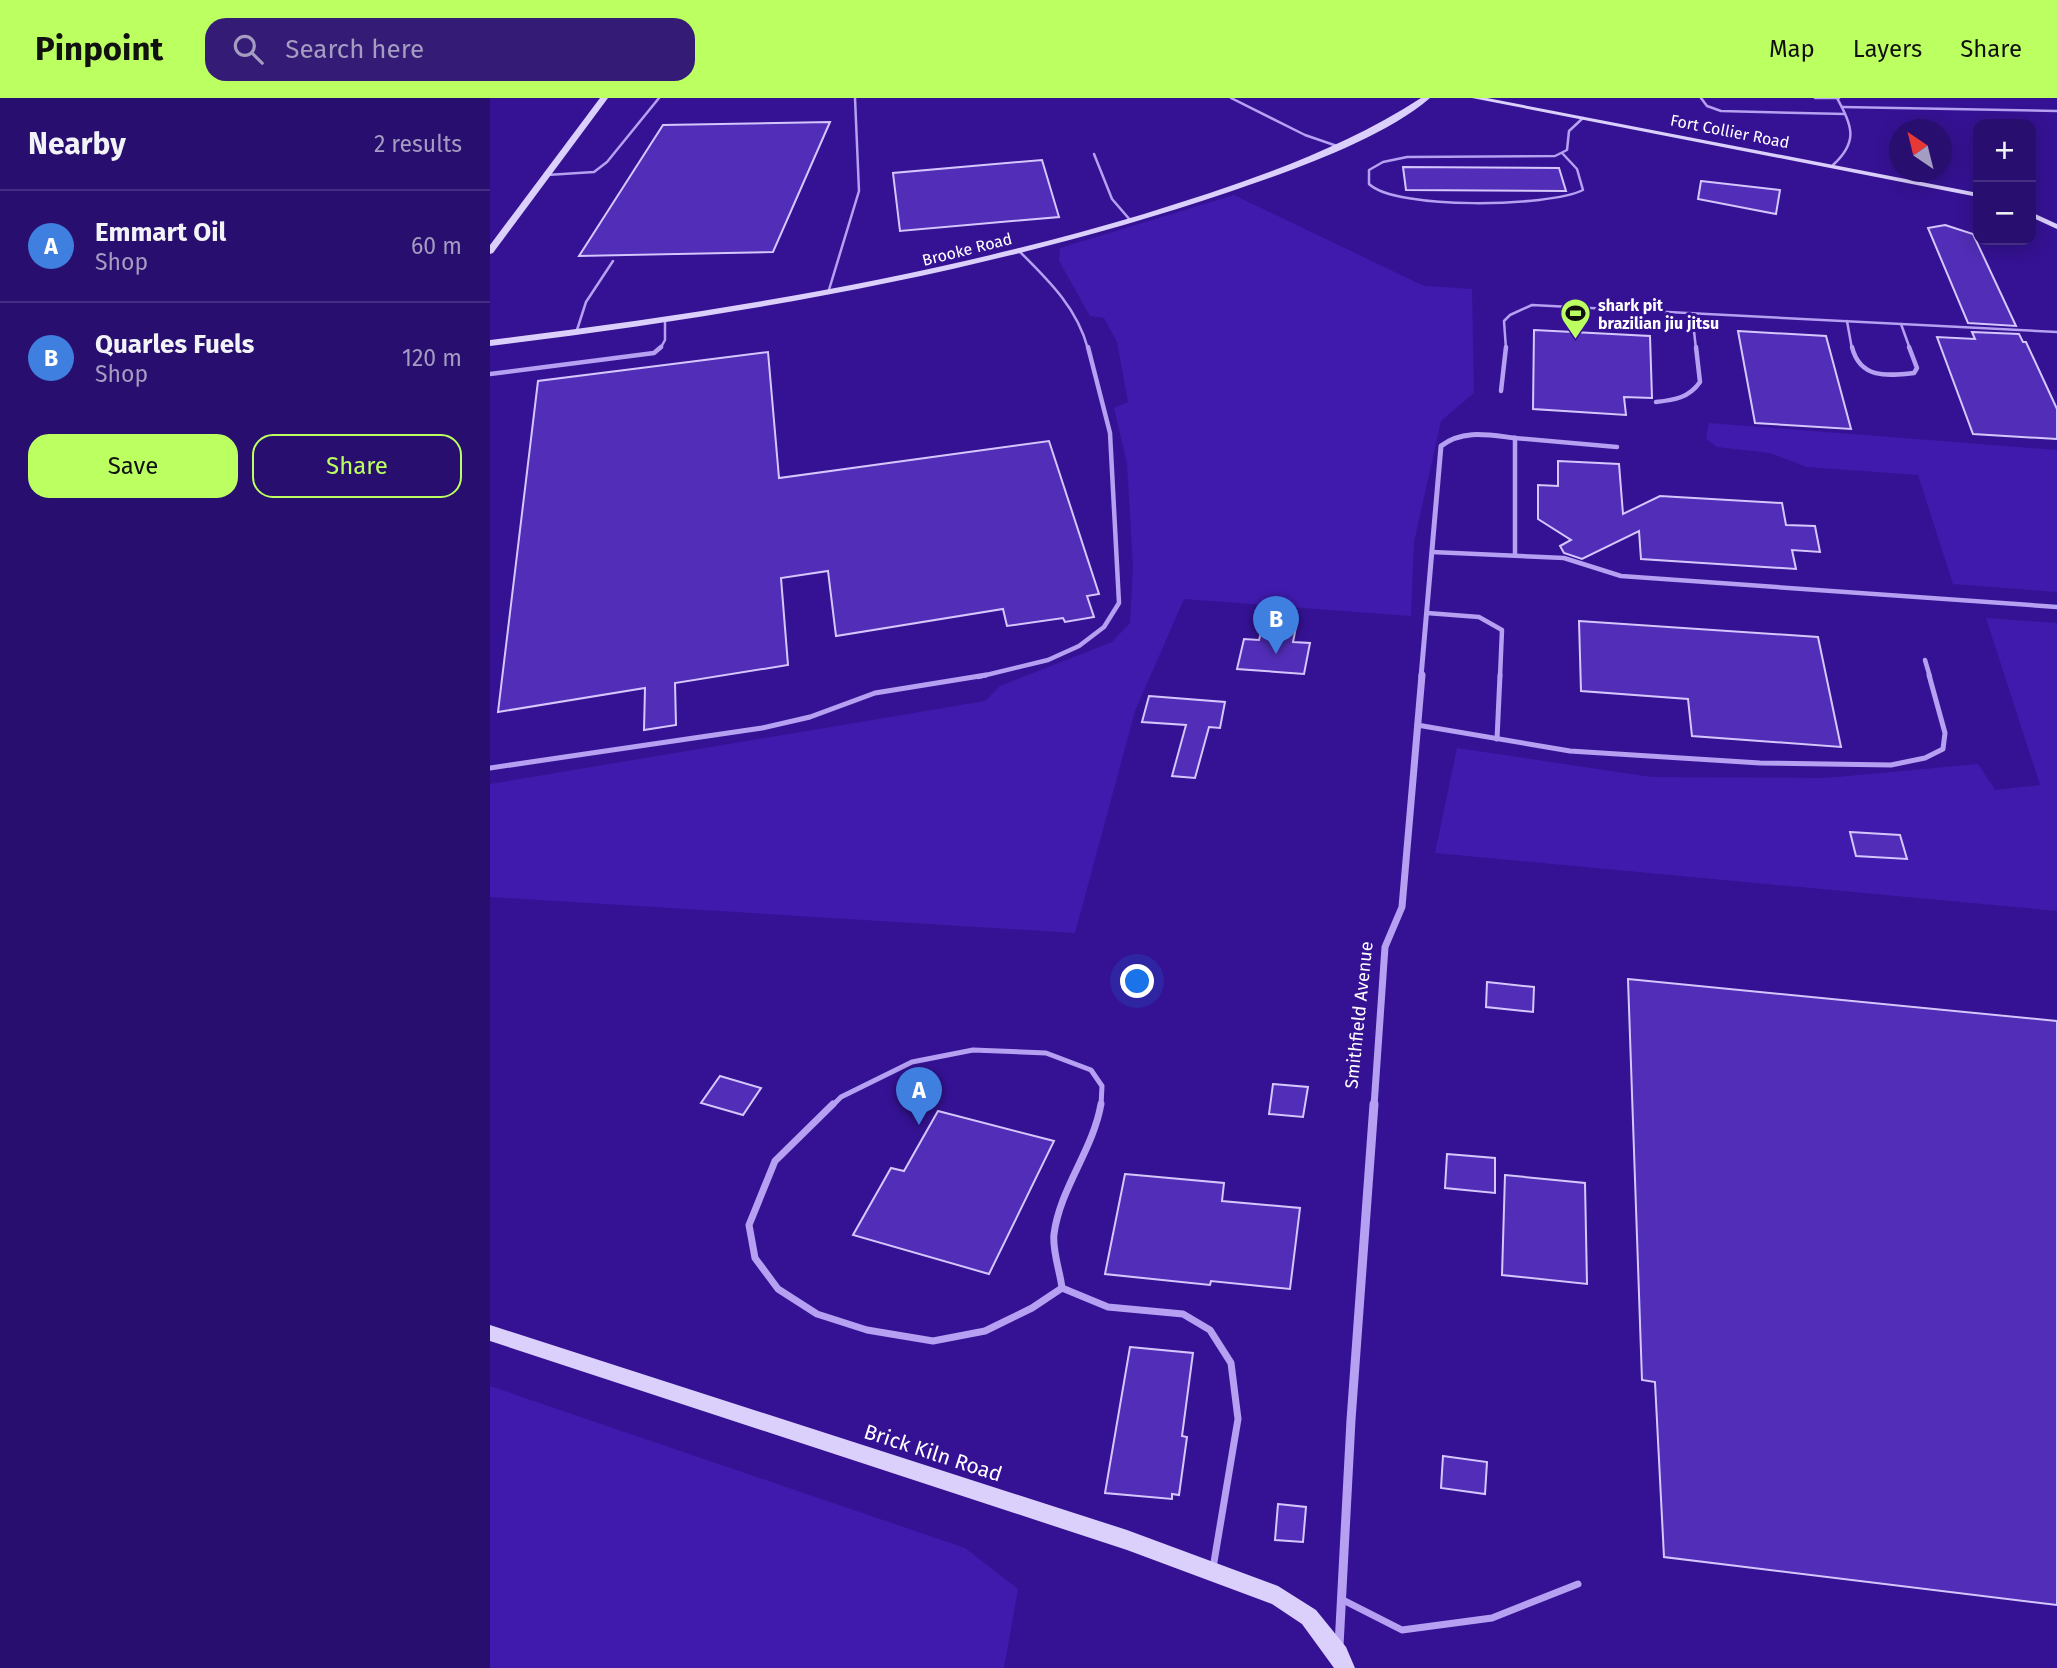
<!DOCTYPE html>
<meta charset="utf-8">
<style>
body{margin:0;font-family:"Fira Sans",sans-serif;background:#341c76;color:#f1f3f6}
.controls{position:absolute;right:21px;top:21px;display:grid;overflow:hidden;border-radius:14px;box-shadow:0 4px 18px #0003}
.controls button{width:63px;height:63px;display:grid;place-items:center;padding:0;border:0;border-bottom:2px solid #442e81;background:#280e6e;color:#f1f3f6;font:35px sans-serif}
.compass{position:absolute;left:1399px;top:21px;width:63px;height:63px;border-radius:50%;background:#280e6e;box-shadow:0 4px 18px #0003;rotate:325deg}
.you{position:absolute;left:648px;top:884px;width:24px;height:24px;margin:-18px;border:5px solid #fff;border-radius:50%;background:#1a73e8;box-shadow:0 0 0 10px #1a73e833}
.badge{display:grid;place-items:center;width:46px;height:46px;border-radius:50%;background:#bcff61;color:#fff;font-size:23px;font-weight:700}
.pin{position:absolute;translate:-50% -58px;filter:drop-shadow(0 2px 4px #0008)}
.pin::after{content:'';position:absolute;top:37px;width:24px;height:21px;background:inherit;clip-path:polygon(0 0,100% 0,50% 100%)}
.list{margin:0;padding:0;list-style:none}
h2{display:flex;justify-content:space-between;align-items:center;height:91px;margin:0;padding:0 28px;font-size:30px}
h2 small{font-size:23px;font-weight:400;color:#a59cc2}
.list li{display:grid;grid-template-columns:46px 1fr auto;gap:21px;align-items:center;box-sizing:border-box;height:112px;padding:0 28px;border-top:2px solid #442e81}
.list b{display:block;font-size:26px;white-space:nowrap}
.list p{margin:0;font-size:23px;white-space:nowrap;color:#a59cc2}
.list em{font-size:23px;font-style:normal;color:#a59cc2}
.actions{display:flex;gap:14px;padding:21px 28px}
.actions a{flex:1;padding:16px 0;border:2px solid #bcff61;border-radius:21px;text-align:center;font-size:24px;color:#bcff61}
.actions .main{background:#bcff61;color:#111}
.icon{flex:none;width:38px;height:38px;fill:none;stroke:currentColor;stroke-width:2;stroke-linecap:round;stroke-linejoin:round}
.map{position:relative;flex:none;width:1567px;height:1570px;overflow:hidden}
header{display:flex;align-items:center;gap:42px;box-sizing:border-box;height:98px;padding:0 35px;background:#bcff61;color:#111}
header strong{font-size:33px}
nav{display:flex;gap:38px;margin-inline-start:auto;font-size:24px}
.search{width:490px;height:63px;background:#341c76;display:flex;align-items:center;gap:18px;box-sizing:border-box;padding:0 24px;border-radius:21px;color:#a59cc2;font-size:26px}
main{display:flex}
aside{flex:1;background:#280e6e}
.map>svg:first-child{display:block}
.green{fill:#401aad}
.building{fill:#522db7;stroke:#d5c7fd;stroke-width:2}
.lines{fill:none;stroke-linecap:round;stroke-linejoin:round}
.lane-far3{stroke:#b5a0f2;stroke-width:2.5}
.lane-far2{stroke:#b5a0f2;stroke-width:4.5}
.lane-far1{stroke:#b5a0f2;stroke-width:5}
.lane{stroke:#b5a0f2;stroke-width:7}
.street-far2{stroke:#b5a0f2;stroke-width:5}
.street-far1{stroke:#b5a0f2;stroke-width:7}
.street{stroke:#b5a0f2;stroke-width:9}
.secondary{fill:#dbcffc;fill-rule:evenodd}
.labels{text-anchor:middle;stroke-width:6;stroke-linejoin:round;paint-order:stroke}
.far-street-label{font-size:16px;fill:#fff;stroke:#351293}
.far-poi-label{font-size:16px;font-weight:bold;fill:#fff;stroke:#351293;text-anchor:start}
.street-label{font-size:18px;fill:#fff;stroke:#351293}
.near-street-label{font-size:21px;fill:#fff;stroke:#351293}
</style>
<header>
<strong>Pinpoint</strong>
<div class="search"><svg class="icon" aria-label="search" viewBox="0 0 24 24"><circle cx="10" cy="10" r="6"/><path d="M15 15l6 6"/></svg>Search here</div>
<nav><a>Map</a><a>Layers</a><a>Share</a></nav>
</header>
<main>
<aside>
<h2>Nearby<small>2 results</small></h2>
<ul class="list">
<li><span class="badge" style="background:#3f7fe0">A</span><div><b>Emmart Oil</b><p>Shop</p></div><em>60 m</em></li>
<li><span class="badge" style="background:#3f7fe0">B</span><div><b>Quarles Fuels</b><p>Shop</p></div><em>120 m</em></li>
</ul>
<div class="actions"><a class="main">Save</a><a>Share</a></div>
</aside>
<div class="map">
<svg width="1567" height="1570" viewBox="0 0 1567 1570">
<rect width="100%" height="100%" fill="#351293"/>
<g class="green">
<polygon points="744,97 934,188 982,191 984,295 951,323 924,444 921,518 694,501 645,613 585,835 0,799 0,686 495,603 510,588 622,544 640,525 643,469 637,365 624,310 638,304 627,244 614,220 600,218 569,163 570,150"/>
<polygon points="1219,325 1567,352 1567,494 1463,486 1428,377 1317,369 1280,355 1227,349 1216,341"/>
<polygon points="1496,520 1567,525 1567,813 945,755 967,650 1161,679 1336,680 1488,666 1505,692 1550,687"/>
<polygon points="0,1288 475,1450 528,1491 514,1570 0,1570"/>
</g>
<g class="building">
<polygon points="340,24 283,154 89,158 173,27"/>
<polygon points="552,62 569,119 410,133 403,75"/>
<polygon points="913,69 1069,70 1076,93 916,92"/>
<polygon points="1211,83 1290,92 1286,116 1208,101"/>
<polygon points="1455,127 1483,136 1526,228 1478,225 1438,130"/>
<polygon points="1044,232 1160,238 1162,300 1134,299 1136,317 1043,311"/>
<polygon points="1248,233 1336,238 1361,331 1265,325"/>
<polygon points="1482,234 1529,236 1533,244 1536,244 1567,311 1567,341 1483,336 1447,239 1485,241"/>
<polygon points="278,254 289,380 559,343 609,496 597,498 604,519 575,524 573,520 517,528 513,511 346,538 338,473 291,480 298,567 185,585 186,627 154,632 155,590 8,614 48,283"/>
<polygon points="1068,363 1129,366 1133,416 1170,398 1292,405 1296,427 1325,428 1330,454 1302,452 1306,471 1151,461 1149,433 1092,461 1074,455 1070,448 1081,442 1048,421 1048,387 1068,388"/>
<polygon points="1089,523 1328,539 1351,649 1202,638 1198,601 1091,593"/>
<polygon points="773,527 806,529 803,544 820,545 814,576 747,571 754,541 769,542"/>
<polygon points="659,598 735,604 730,630 719,629 705,680 682,678 696,627 652,624"/>
<polygon points="1360,734 1410,737 1417,761 1366,758"/>
<polygon points="1138,881 1567,923 1567,1507 1174,1459 1165,1284 1152,1282"/>
<polygon points="997,884 1044,889 1043,914 996,909"/>
<polygon points="230,978 271,990 253,1017 211,1005"/>
<polygon points="783,986 818,989 813,1019 779,1016"/>
<polygon points="448,1013 564,1043 499,1176 363,1137 401,1070 414,1073"/>
<polygon points="957,1056 1005,1060 1005,1095 955,1090"/>
<polygon points="635,1076 734,1085 732,1103 810,1110 800,1191 721,1183 720,1187 615,1176"/>
<polygon points="1015,1077 1095,1085 1097,1186 1012,1177"/>
<polygon points="640,1249 703,1255 692,1338 697,1339 689,1397 682,1396 682,1401 615,1395"/>
<polygon points="953,1358 997,1364 995,1396 951,1390"/>
<polygon points="788,1406 816,1409 813,1444 785,1442"/>
</g>
<g class="lines">
<g class="lane-far3">
<polyline points="741,0 815,37 847,48"/>
<polyline points="1211,0 1217,8 1231,13 1355,16"/>
<polyline points="1325,0 1349,0"/>
<polyline points="1352,9 1567,13"/>
<polyline points="604,56 622,101 641,123"/>
<path d="M1073,56L1087,71L1093,92C1059,109 906,112 879,86V72L893,64L917,59L1065,58L1077,52L1079,33L1093,20"/>
<path d="M1343,67C1369,43 1362,28 1347,0"/>
<polyline points="57,77 104,74 117,64 169,0"/>
<path d="M528,152C557,181 587,209 598,251"/>
<polyline points="338,195 369,93 365,0"/>
<polyline points="1202,215 1206,251"/>
<polyline points="1357,223 1362,251"/>
<polyline points="1411,226 1420,251"/>
<polyline points="86,235 96,204 123,163"/>
<polyline points="170,251 175,242 175,223"/>
<polyline points="1016,251 1014,223 1020,217 1042,207 1567,234"/>
</g>
<g class="lane-far2">
<path d="M1362,249C1370,281 1397,278 1424,275L1427,270L1419,249"/>
<polyline points="0,276 164,255 171,249"/>
<polyline points="1011,293 1016,249"/>
<path d="M1166,304C1184,302 1199,300 1210,284L1206,249"/>
<polyline points="942,454 1074,460 1131,478 1567,509"/>
<polyline points="1025,457 1025,340 1127,349"/>
<polyline points="937,515 989,519 1012,532 1010,579"/>
<polyline points="1435,562 1440,579"/>
<polyline points="488,579 558,562 589,548 614,529 629,505 620,335 598,249"/>
</g>
<g class="lane-far1">
<polyline points="927,627 1080,653 1270,665 1401,667 1435,660 1453,651 1455,635 1439,577"/>
<polyline points="1007,641 1010,577"/>
<polyline points="0,670 272,630 320,619 385,595 496,577"/>
<polyline points="342,1008 351,999 422,964 483,952 556,955 601,972 612,988 611,1008"/>
</g>
<g class="lane">
<polyline points="343,1006 285,1063 259,1127 265,1160 288,1191 327,1216 377,1232 443,1243 495,1233 542,1210 572,1190"/>
<polyline points="572,1190 618,1209 693,1216 720,1232 741,1265 748,1321 723,1470"/>
<path d="M572,1190C570,1173 562,1152 564,1136C570,1090 603,1052 611,1006"/>
<polyline points="851,1501 912,1532 1002,1520 1088,1486"/>
</g>
<path class="street-far2" d="M931,579L951,348C973,331 999,337 1025,340"/>
<polyline class="street-far1" points="884,1008 895,849 912,809 932,577"/>
<polyline class="street" points="849,1548 861,1322 884,1006"/>
<g class="secondary">
<polygon points="110,0 118,0 3,155 0,156 0,147"/>
<path d="M931,0H940C891,42 800,73 739,94C499,175 251,217 0,248V242C221,215 440,180 654,116C750,86 846,55 931,0Z"/>
<polygon points="982,0 997,0 1488,95 1488,99"/>
<polygon points="1541,114 1567,126 1567,131 1541,119"/>
<polygon points="0,1227 637,1432 788,1488 826,1512 856,1549 865,1570 844,1570 812,1526 782,1506 637,1452 0,1243"/>
</g>
</g>
<defs>
<symbol id="stadium-pin" viewBox="-11 -11 22 30"><path d="M0 17L-7.5 6A9.5 9.5 0 1 1 7.5 6Z" fill="#bcff61" stroke="#351293"/><path d="M0-5a6.5 5 0 1 0 0 10a6.5 5 0 1 0 0-10ZM-3.5-1.8h7v3.6h-7Z" fill="#111"/></symbol>
</defs>
<g fill-rule="evenodd">
<use href="#stadium-pin" x="1068" y="198" width="35" height="47"/>
</g>
<g class="labels">
<g class="far-street-label">
<text transform="translate(1240 33) rotate(11)" y="6">Fort Collier Road</text>
<text transform="translate(477 151) rotate(-14)" y="6">Brooke Road</text>
</g>
<g class="far-poi-label">
<text x="1108" y="213">shark pit<tspan x="1108" dy="18">brazilian jiu jitsu</tspan></text>
</g>
<g class="street-label">
<text transform="translate(869 917) rotate(-84)" y="6">Smithfield Avenue</text>
</g>
<g class="near-street-label">
<text transform="translate(443 1355) rotate(18)" y="7">Brick Kiln Road</text>
</g>
</g>
</svg>
<div class="controls">
<button>+</button>
<button>−</button>
</div>
<svg class="compass" viewBox="-18 -18 36 36"><path d="M0-13l5 13h-10z" fill="#e53935"/><path d="M0 13l5-13h-10z" fill="#a59cc2"/></svg>
<div class="you"></div>
<div class="pin badge" style="left:429px;top:1027px;background:#3f7fe0">A</div>
<div class="pin badge" style="left:786px;top:556px;background:#3f7fe0">B</div>
</div>
</main>
